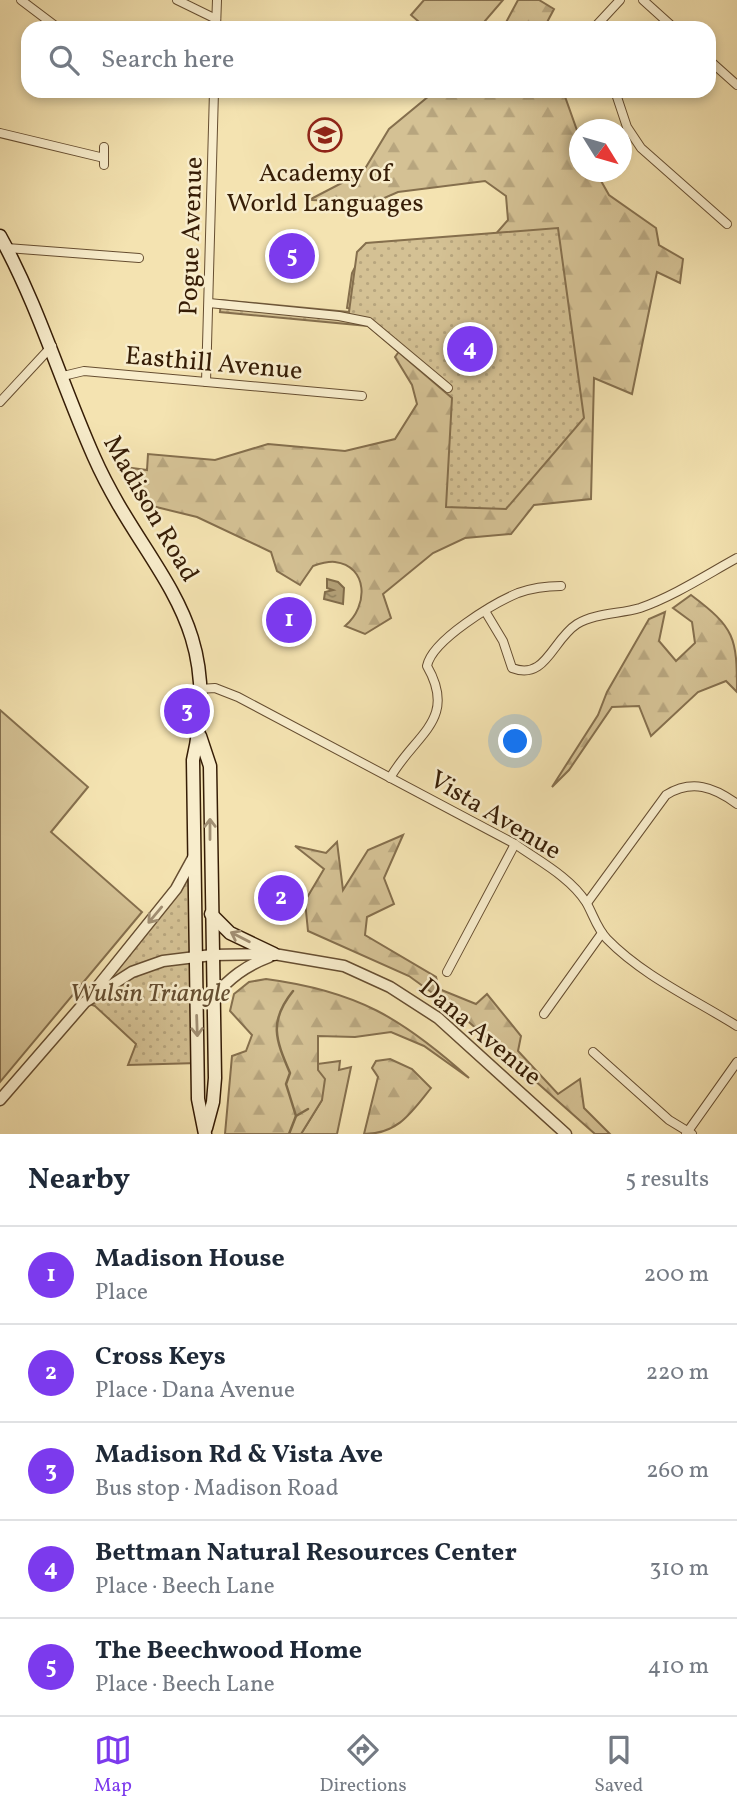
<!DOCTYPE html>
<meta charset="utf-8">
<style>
body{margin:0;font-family:Vollkorn,serif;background:#f2f2f3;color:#1f2937}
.compass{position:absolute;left:569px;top:119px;width:63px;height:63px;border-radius:50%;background:#fff;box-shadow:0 4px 10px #0003;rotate:127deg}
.you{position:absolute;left:516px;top:742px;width:24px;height:24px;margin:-18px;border:5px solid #fff;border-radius:50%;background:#1a73e8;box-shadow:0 0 0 10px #1a73e833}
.badge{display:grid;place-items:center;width:46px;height:46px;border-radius:50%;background:#7c3aed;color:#fff;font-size:23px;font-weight:700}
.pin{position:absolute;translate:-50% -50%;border:4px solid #fff;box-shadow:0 2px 7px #0006}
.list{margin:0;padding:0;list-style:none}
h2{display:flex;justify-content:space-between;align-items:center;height:91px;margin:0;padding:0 28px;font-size:30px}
h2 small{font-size:23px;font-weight:400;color:#747a83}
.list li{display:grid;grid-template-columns:46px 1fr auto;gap:21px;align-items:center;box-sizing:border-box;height:98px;padding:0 28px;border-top:2px solid #e0e1e3}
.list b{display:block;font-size:26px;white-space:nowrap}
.list p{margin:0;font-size:23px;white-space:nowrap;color:#747a83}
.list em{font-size:23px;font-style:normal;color:#747a83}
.icon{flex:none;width:38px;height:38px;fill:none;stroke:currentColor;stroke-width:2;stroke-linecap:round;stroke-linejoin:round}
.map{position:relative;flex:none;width:737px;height:1134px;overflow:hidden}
.search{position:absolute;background:#fff;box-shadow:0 4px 10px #0003;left:21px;right:21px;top:21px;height:77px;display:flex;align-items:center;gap:18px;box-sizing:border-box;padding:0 24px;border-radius:21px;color:#747a83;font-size:26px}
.sheet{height:581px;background:#fff}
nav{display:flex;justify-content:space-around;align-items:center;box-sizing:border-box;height:98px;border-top:2px solid #e0e1e3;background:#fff;font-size:19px;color:#747a83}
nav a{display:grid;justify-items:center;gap:4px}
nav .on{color:#7c3aed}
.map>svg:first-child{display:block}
.grass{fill:#d4c194;stroke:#856f4d;stroke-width:2}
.forest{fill:url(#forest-firs);stroke:#856f4d;stroke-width:2}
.park{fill:url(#park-dots);stroke:#856f4d;stroke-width:2}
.water{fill:url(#water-ripples);stroke:#816c4a;stroke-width:2}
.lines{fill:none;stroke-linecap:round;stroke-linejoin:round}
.stream{stroke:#816c4a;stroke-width:2.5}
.minor-casing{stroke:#664e31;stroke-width:10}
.tertiary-casing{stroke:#664e31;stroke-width:13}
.secondary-casing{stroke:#361d06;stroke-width:15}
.minor{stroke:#f8edcc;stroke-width:8}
.tertiary{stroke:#f8edcc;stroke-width:10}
.secondary{stroke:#f8edcc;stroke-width:12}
.oneway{stroke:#a18f73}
.labels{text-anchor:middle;stroke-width:5;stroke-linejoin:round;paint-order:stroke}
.poi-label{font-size:26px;fill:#361d06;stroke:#f8edcc}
.street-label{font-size:26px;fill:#361d06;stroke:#f8edcc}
.park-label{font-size:26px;font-style:italic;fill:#654e31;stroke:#f8edcc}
</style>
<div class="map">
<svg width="737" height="1134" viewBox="0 0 737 1134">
<defs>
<pattern id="forest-firs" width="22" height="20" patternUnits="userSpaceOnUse" patternTransform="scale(1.75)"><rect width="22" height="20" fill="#d4c194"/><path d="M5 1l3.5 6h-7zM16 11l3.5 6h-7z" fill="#b7a57e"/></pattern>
<pattern id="park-dots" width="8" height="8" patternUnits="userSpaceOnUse" patternTransform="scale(1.75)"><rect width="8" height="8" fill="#d4c194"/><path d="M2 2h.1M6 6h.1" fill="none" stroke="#b7a57e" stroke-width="1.8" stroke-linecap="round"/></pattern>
<pattern id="water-ripples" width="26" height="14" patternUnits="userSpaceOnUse" patternTransform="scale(1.75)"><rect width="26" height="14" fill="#b3a077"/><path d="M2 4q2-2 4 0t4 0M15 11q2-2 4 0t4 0" fill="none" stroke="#928260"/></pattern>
</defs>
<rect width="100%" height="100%" fill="#f4e3b1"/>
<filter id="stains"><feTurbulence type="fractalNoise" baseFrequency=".00286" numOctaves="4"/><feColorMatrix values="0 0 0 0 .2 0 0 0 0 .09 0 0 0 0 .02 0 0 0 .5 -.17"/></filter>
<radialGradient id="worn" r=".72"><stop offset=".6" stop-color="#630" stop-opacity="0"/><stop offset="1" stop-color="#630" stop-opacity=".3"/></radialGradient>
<g class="grass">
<polygon points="424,0 503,0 479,28 426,28 411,15"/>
<polygon points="0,710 88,787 51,832 142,912 0,1082"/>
<polygon points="340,1061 339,1070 351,1067 337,1134 301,1134 322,1100 317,1064"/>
</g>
<g class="forest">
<polygon points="518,0 539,0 554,9 544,28 503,28"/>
<path d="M435,91H563L579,136L580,172H596L609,195L656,228L659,245L683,259L680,283L657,272L632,394L594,378L591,499L534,505L511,534L465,538L433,553L383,594L391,618L365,634L345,626C369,606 368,566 335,562C328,561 319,564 313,566L300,585L277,571L271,552L197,517L156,507L149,518L117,466L147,470L148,454L215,460L268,444L345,451L395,439L417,404L412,385L395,357L400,350L370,312L347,308L352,273L364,250L494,236L508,220L506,196L485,181L398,192L366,206L336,201L309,200L363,172L389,129Z"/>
<path d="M691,595C735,628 737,637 737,692L726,681L698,692L651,736L639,706L612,707L569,770L552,787L598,715L607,692L649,619L665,612L659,641L676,661L695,643L692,622L673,608Z"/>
<polygon points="403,835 384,878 394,904 367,917 365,935 436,977 439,989 476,1004 487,994 521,1036 518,1051 558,1094 580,1079 584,1108 610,1134 595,1134 453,1008 409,976 308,931 305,901 324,869 295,846 326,853 337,842 343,890 368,850"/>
<path d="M266,979C357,991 402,1018 469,1078L424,1046L391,1032L355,1037L318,1036V1070L325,1079L322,1100L301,1134H225L232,1056L246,1051L252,1035L230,1011L234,994L249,982Z"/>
<path d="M390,1059L412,1069L431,1088C411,1113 398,1134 364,1134L378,1077L372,1068L376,1061Z"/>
</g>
<g class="park">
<polygon points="558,228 584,418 506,509 446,507 452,398 368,326 220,312 221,300 349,312 357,252 366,243"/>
<polygon points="193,858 198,1063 128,1065 136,1044 95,1006 85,1002"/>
</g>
<polygon class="water" points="327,579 338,582 344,588 343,604 324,599 325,592 333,590 327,588"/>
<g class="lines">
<g class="stream">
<polyline points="296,1116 308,1109"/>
<path d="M289,1134L296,1116L286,1084L290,1073C276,1040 268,1022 293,991"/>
</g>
<defs>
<g id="minor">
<polyline points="21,0 58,28"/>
<polyline points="177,0 216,19"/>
<polyline points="643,0 674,28"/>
<polyline points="216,28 217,0"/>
<polyline points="594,28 620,0"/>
<polyline points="709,60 737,85"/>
<polyline points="615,91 627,127 641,148 727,224"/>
<polyline points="0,133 104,158"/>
<polyline points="104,147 104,165"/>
<polyline points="7,248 139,258"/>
<polyline points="209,303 339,316 369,322 448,388"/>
<polyline points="63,376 84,371 362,396"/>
<polyline points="206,382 214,91"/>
<polyline points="0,402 52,346"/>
<path d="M485,611L503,641L512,668C546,681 552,640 577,624C595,613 620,614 640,608C674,596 706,575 737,558"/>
<path d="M199,689L215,688L238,697L515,844C539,861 570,877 586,902C593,914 597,929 607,939C643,976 694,999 737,1026"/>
<path d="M390,778C415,734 458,720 427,666C432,640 494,603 518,593C532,588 546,586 561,586"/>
<path d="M587,903L666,795C692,779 714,787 737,804"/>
<polyline points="447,972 515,844"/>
<polyline points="544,1014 602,933"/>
<polyline points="593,1052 669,1120 692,1134"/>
<polyline points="686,1134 737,1062"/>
</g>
<g id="tertiary">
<polyline points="90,996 176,889 193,858"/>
<path d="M213,997C230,978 245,966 269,957"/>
<polyline points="0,1100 85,1002 132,972 163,961 212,955 274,954 344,966 390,987 438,1018 566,1134"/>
</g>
<g id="secondary">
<path d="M0,236C39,307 61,383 94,457C145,572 226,616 193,760L198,1099L205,1134"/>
<polyline points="200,736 210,766 215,1078 213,1102 206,1128"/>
<polyline points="211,914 230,933 274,954"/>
</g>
</defs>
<use href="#minor" class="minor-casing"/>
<use href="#tertiary" class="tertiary-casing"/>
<use href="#secondary" class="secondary-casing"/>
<use href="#minor" class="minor"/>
<use href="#tertiary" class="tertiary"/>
<use href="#secondary" class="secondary"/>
</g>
<defs><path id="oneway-shaft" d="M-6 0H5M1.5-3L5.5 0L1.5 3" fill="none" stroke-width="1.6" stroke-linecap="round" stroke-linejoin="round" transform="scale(1.75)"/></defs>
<g class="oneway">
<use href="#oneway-shaft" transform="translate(210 829) rotate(-90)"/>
<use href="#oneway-shaft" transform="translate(155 915) rotate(130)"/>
<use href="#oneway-shaft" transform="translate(240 937) rotate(-153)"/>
<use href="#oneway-shaft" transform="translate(197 1026) rotate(88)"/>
</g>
<defs>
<symbol id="school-ring" viewBox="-11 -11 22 22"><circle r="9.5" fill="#f8edcc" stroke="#8f2418" stroke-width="1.5"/><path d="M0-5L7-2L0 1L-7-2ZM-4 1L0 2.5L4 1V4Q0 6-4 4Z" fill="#8f2418"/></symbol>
</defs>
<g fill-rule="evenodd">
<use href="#school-ring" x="306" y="116" width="38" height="38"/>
</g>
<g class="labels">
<g class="poi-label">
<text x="325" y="181">Academy of<tspan x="325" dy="30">World Languages</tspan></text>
</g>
<g class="street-label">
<text transform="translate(190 236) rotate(-88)" y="9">Pogue Avenue</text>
<text transform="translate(214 362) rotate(5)" y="9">Easthill Avenue</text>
<text transform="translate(152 508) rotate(60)" y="9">Madison Road</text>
<text transform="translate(496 814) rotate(31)" y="9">Vista Avenue</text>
<text transform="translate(481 1031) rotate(40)" y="9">Dana Avenue</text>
</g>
<g class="park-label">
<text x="150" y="1001">Wulsin Triangle</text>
</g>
</g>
<rect width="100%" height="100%" filter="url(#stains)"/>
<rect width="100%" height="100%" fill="url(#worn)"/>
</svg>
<svg class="compass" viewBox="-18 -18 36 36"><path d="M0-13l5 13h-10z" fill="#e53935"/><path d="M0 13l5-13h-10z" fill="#747a83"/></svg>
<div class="you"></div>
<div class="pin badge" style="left:289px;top:620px">1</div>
<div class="pin badge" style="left:281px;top:898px">2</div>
<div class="pin badge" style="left:187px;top:711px">3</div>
<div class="pin badge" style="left:470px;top:349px">4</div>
<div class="pin badge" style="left:292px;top:256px">5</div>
<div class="search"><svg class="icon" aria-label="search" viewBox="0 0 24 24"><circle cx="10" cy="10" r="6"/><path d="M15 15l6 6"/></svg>Search here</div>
</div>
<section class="sheet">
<h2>Nearby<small>5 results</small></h2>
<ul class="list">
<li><span class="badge">1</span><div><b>Madison House</b><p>Place</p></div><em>200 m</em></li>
<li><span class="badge">2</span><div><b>Cross Keys</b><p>Place · Dana Avenue</p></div><em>220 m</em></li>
<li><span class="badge">3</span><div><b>Madison Rd &amp; Vista Ave</b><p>Bus stop · Madison Road</p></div><em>260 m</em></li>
<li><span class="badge">4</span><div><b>Bettman Natural Resources Center</b><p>Place · Beech Lane</p></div><em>310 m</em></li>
<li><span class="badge">5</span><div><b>The Beechwood Home</b><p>Place · Beech Lane</p></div><em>410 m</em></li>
</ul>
</section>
<nav>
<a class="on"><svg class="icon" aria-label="map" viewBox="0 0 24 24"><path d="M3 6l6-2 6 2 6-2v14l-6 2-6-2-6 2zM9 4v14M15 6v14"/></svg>Map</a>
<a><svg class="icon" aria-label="directions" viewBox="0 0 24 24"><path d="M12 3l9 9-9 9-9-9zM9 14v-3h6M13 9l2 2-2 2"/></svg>Directions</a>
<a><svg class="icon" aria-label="saved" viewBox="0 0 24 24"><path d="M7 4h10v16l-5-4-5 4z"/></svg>Saved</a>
</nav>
